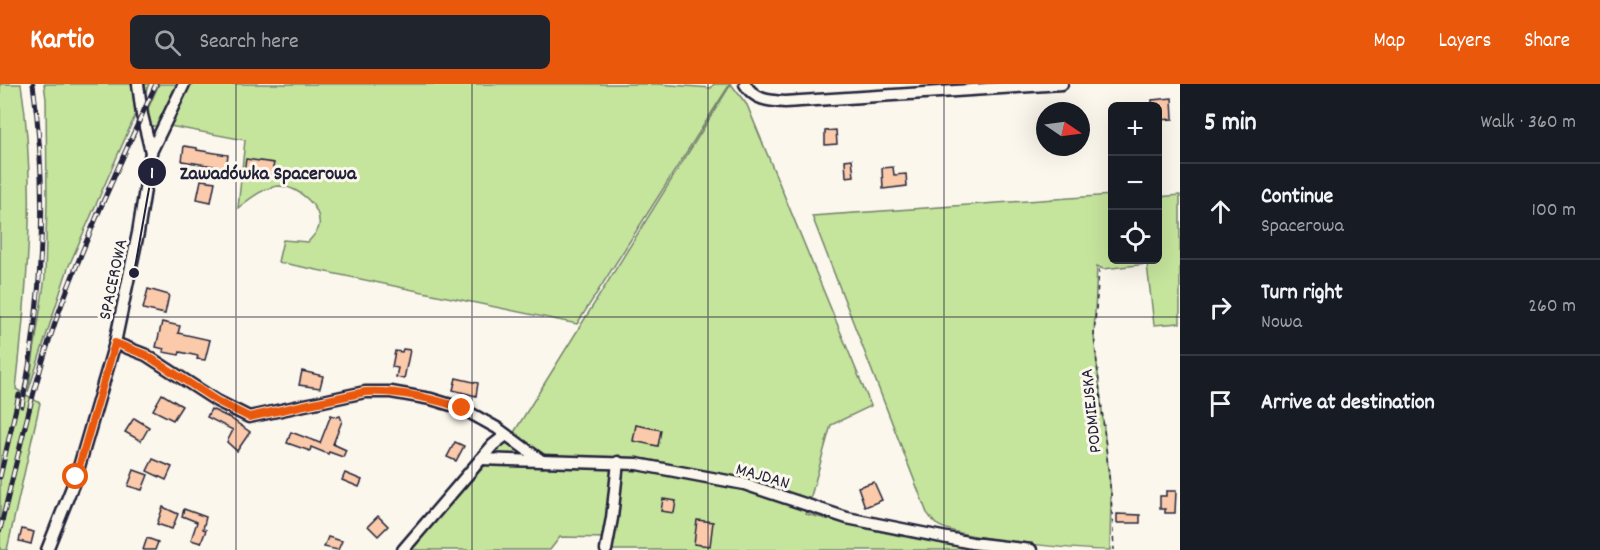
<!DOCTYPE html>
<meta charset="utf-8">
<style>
body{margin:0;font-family:Dekko,sans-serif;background:#20242c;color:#f1f3f6}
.controls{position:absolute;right:18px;top:18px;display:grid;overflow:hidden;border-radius:9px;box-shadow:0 6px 24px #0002}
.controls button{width:54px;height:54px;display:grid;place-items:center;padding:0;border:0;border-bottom:2px solid #363941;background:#171b24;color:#f1f3f6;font:30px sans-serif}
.compass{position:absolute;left:1036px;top:18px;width:54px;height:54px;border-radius:50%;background:#171b24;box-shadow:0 6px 24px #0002;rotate:103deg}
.stop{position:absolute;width:18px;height:18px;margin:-14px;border:4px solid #ea580c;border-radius:50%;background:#fff}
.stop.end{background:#ea580c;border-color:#fff;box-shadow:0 2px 6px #0008}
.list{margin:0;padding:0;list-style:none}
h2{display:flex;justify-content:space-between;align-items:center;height:78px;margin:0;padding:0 24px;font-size:26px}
h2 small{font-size:20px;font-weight:400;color:#9ea1a6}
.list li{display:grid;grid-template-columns:39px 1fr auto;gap:18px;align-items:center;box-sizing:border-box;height:96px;padding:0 24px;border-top:2px solid #363941}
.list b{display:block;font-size:22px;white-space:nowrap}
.list p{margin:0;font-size:20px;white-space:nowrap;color:#9ea1a6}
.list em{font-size:20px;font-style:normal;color:#9ea1a6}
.icon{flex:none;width:33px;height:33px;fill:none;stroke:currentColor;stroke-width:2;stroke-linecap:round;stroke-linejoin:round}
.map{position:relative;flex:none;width:1180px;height:466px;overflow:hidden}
header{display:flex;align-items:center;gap:36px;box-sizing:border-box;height:84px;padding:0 30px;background:#ea580c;color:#fff}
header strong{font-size:28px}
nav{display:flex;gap:33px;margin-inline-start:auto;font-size:21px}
.search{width:420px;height:54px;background:#20242c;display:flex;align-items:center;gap:15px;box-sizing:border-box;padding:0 21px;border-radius:9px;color:#9ea1a6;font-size:22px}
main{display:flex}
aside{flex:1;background:#171b24}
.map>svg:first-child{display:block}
.green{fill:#c5e49c;stroke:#74836c;stroke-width:1.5}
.building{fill:#fbcaaa;stroke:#22223b;stroke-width:1.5}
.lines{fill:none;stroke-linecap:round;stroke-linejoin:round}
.minor-casing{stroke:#22223b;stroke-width:15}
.path{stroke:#22223b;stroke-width:1.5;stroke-dasharray:4.5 4.5;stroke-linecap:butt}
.minor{stroke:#fbf7ec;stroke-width:10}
.rail-casing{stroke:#22223b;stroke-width:5}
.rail{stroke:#fbf7ec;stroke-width:3;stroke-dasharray:9;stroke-linecap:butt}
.route{stroke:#ea580c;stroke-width:8}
.grid{fill:none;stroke:#22223b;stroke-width:1.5;stroke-opacity:0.55}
.labels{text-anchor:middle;stroke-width:6;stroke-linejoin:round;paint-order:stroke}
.street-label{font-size:18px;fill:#22223b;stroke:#fbf7ec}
.leader{fill:none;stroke:#22223b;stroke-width:2}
.callout-dot{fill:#22223b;stroke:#fbf7ec;stroke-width:2}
.mark-label{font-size:18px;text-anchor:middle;font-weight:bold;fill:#fff}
.callout-label{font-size:20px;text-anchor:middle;font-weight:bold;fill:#22223b;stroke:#fbf7ec;stroke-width:6;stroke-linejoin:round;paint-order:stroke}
</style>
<header>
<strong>Kartio</strong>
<div class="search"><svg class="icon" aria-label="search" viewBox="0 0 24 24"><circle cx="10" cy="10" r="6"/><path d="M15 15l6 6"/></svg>Search here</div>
<nav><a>Map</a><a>Layers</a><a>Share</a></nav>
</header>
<main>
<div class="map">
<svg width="1180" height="466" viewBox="0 0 1180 466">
<rect width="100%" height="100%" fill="#fbf7ec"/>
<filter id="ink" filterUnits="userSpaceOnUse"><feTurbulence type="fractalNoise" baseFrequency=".0167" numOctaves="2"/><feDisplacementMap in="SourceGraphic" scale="12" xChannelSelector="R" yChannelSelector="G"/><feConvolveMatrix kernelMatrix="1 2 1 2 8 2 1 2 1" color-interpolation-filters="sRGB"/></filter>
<g filter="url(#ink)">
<g class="green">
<path d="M0,0H21C37,102 27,204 16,305L40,319L7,466H0Z"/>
<polygon points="44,0 149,0 68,184 28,308 45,193 47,117 46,15"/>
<polygon points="159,0 180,0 158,42 149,42 146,29"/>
<path d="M184,0H658L711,4L714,0H730L577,240L278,178L283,156L308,158C312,153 318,148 319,142C322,123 299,103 280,102C265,102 248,116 238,124L245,56L164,41Z"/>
<path d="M731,0L747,21L871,322L831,341L806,430C859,443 912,456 966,463C986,466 1006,463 1026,466H610L608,454L560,453L550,466H410L513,350Z"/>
<path d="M1112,111V176H1158V113L1180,111V239L1154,241L1147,180L1103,185L1097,182L1094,252L1111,410L1110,466C1081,466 956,455 936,440C933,438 930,432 927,429L812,132Z"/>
</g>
<g class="building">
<polygon points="1172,14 1173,35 1159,36 1158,22 1152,22 1152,16"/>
<polygon points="836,46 837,60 825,61 825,47"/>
<polygon points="184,62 197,64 197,66 228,71 226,84 182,77"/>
<polygon points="246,75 274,79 271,93 244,89"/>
<polygon points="852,75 854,92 846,93 845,76"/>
<polygon points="893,83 894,91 906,90 907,102 883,105 882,84"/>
<polygon points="201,96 215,98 211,118 197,115"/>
<polygon points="148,205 169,211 165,230 143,225"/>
<polygon points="162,238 180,242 178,249 210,256 205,276 197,275 198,272 180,268 179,271 163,268 164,265 156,263"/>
<polygon points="403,265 410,266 404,295 396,293 398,284 392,283 395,267 402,268"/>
<polygon points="302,287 323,292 320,304 299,301"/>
<polygon points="456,294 478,299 476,312 453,306"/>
<polygon points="162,310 182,322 173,336 153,326"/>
<polygon points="211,325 230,334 250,348 237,367 227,358 233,346 207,333"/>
<polygon points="331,331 337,333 340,332 342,337 333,360 346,366 343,373 329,368 328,370 311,363 310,367 287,359 291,348 320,359"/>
<polygon points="134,334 149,343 141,357 125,348"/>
<polygon points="636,341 661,346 658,362 633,357"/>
<polygon points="455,358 464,362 456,377 447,373"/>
<polygon points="153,375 172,383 166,396 147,387"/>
<polygon points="134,386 148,391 142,406 128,402"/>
<polygon points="345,389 362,396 359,403 342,396"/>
<polygon points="874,398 882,416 865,423 858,403"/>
<polygon points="1166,407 1176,407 1175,429 1165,429 1165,425 1160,425 1160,412 1166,412"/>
<polygon points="663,415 676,417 674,429 661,427"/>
<polygon points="163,423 178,430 172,445 157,440"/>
<polygon points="184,425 206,433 203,445 206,446 201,459 191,456 197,438 182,432"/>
<polygon points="1117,430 1140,431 1140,439 1117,439"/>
<polygon points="378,432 388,442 378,452 368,442"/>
<polygon points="697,436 713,438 710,462 694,460"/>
<polygon points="22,445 34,448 31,460 19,457"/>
<polygon points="328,453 342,457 338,466 324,463"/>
<polygon points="147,454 158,458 155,466 143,466"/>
</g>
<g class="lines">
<defs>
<g id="minor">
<polyline points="138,0 142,31 151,68"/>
<path d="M745,0C754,16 769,17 785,18L1062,0"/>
<polyline points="115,259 146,271 217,317 249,333 365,308 391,308 431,315 461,324 497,344 542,377"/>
<polyline points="481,375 637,380 744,400 847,434 972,459 1031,466"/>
<polyline points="47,466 76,393 115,259 138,149 151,68 184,0"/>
<polyline points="403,466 493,361 506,351"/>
<polyline points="606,466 612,434 618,378"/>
</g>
</defs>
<use href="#minor" class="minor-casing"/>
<polyline class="path" points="1099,185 1094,252 1111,410 1114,466"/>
<use href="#minor" class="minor"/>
<defs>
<g id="rail">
<path d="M22,322C43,215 48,108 33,0"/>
<polyline points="0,393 19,311"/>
<path d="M0,446C17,376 32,306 55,239C84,157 120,79 156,0"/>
</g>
</defs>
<use href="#rail" class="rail-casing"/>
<use href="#rail" class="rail"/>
</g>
</g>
<g class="lines" filter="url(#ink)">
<path class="route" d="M76,393L115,259L146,271L217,317L249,333L365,308C398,306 431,314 462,324"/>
</g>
<path class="grid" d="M236,0V466M472,0V466M708,0V466M944,0V466M0,233H1180"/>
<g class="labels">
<g class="street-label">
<text transform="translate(112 195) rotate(-78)" y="6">SPACEROWA</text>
<text transform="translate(1090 327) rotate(-96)" y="6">PODMIEJSKA</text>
<text transform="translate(763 391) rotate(16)" y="6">MAJDAN</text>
</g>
</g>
<path class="leader" d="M134 189L152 88"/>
<g class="callout-dot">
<circle cx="134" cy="189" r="6"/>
<circle cx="152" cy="88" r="15"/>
</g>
<g class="mark-label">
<text x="152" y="94">1</text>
</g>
<g class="callout-label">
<text x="268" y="95">Zawadówka Spacerowa</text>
</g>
</svg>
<div class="controls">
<button>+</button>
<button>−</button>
<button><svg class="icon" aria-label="locate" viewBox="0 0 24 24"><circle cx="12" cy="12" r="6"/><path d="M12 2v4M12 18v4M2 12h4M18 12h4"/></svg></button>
</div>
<svg class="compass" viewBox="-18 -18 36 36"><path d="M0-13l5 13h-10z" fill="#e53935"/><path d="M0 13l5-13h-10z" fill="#9ea1a6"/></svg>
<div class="stop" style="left:76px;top:393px"></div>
<div class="stop end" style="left:462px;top:324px"></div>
</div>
<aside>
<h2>5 min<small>Walk · 360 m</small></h2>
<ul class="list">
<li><svg class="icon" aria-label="ahead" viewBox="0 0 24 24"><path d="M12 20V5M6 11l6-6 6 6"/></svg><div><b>Continue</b><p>Spacerowa</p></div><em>100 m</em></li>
<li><svg class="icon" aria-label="right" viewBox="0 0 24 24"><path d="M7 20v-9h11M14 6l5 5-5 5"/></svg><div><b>Turn right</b><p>Nowa</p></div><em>260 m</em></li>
<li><svg class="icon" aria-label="arrive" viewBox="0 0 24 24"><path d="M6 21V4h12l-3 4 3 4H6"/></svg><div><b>Arrive at destination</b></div></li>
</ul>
</aside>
</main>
